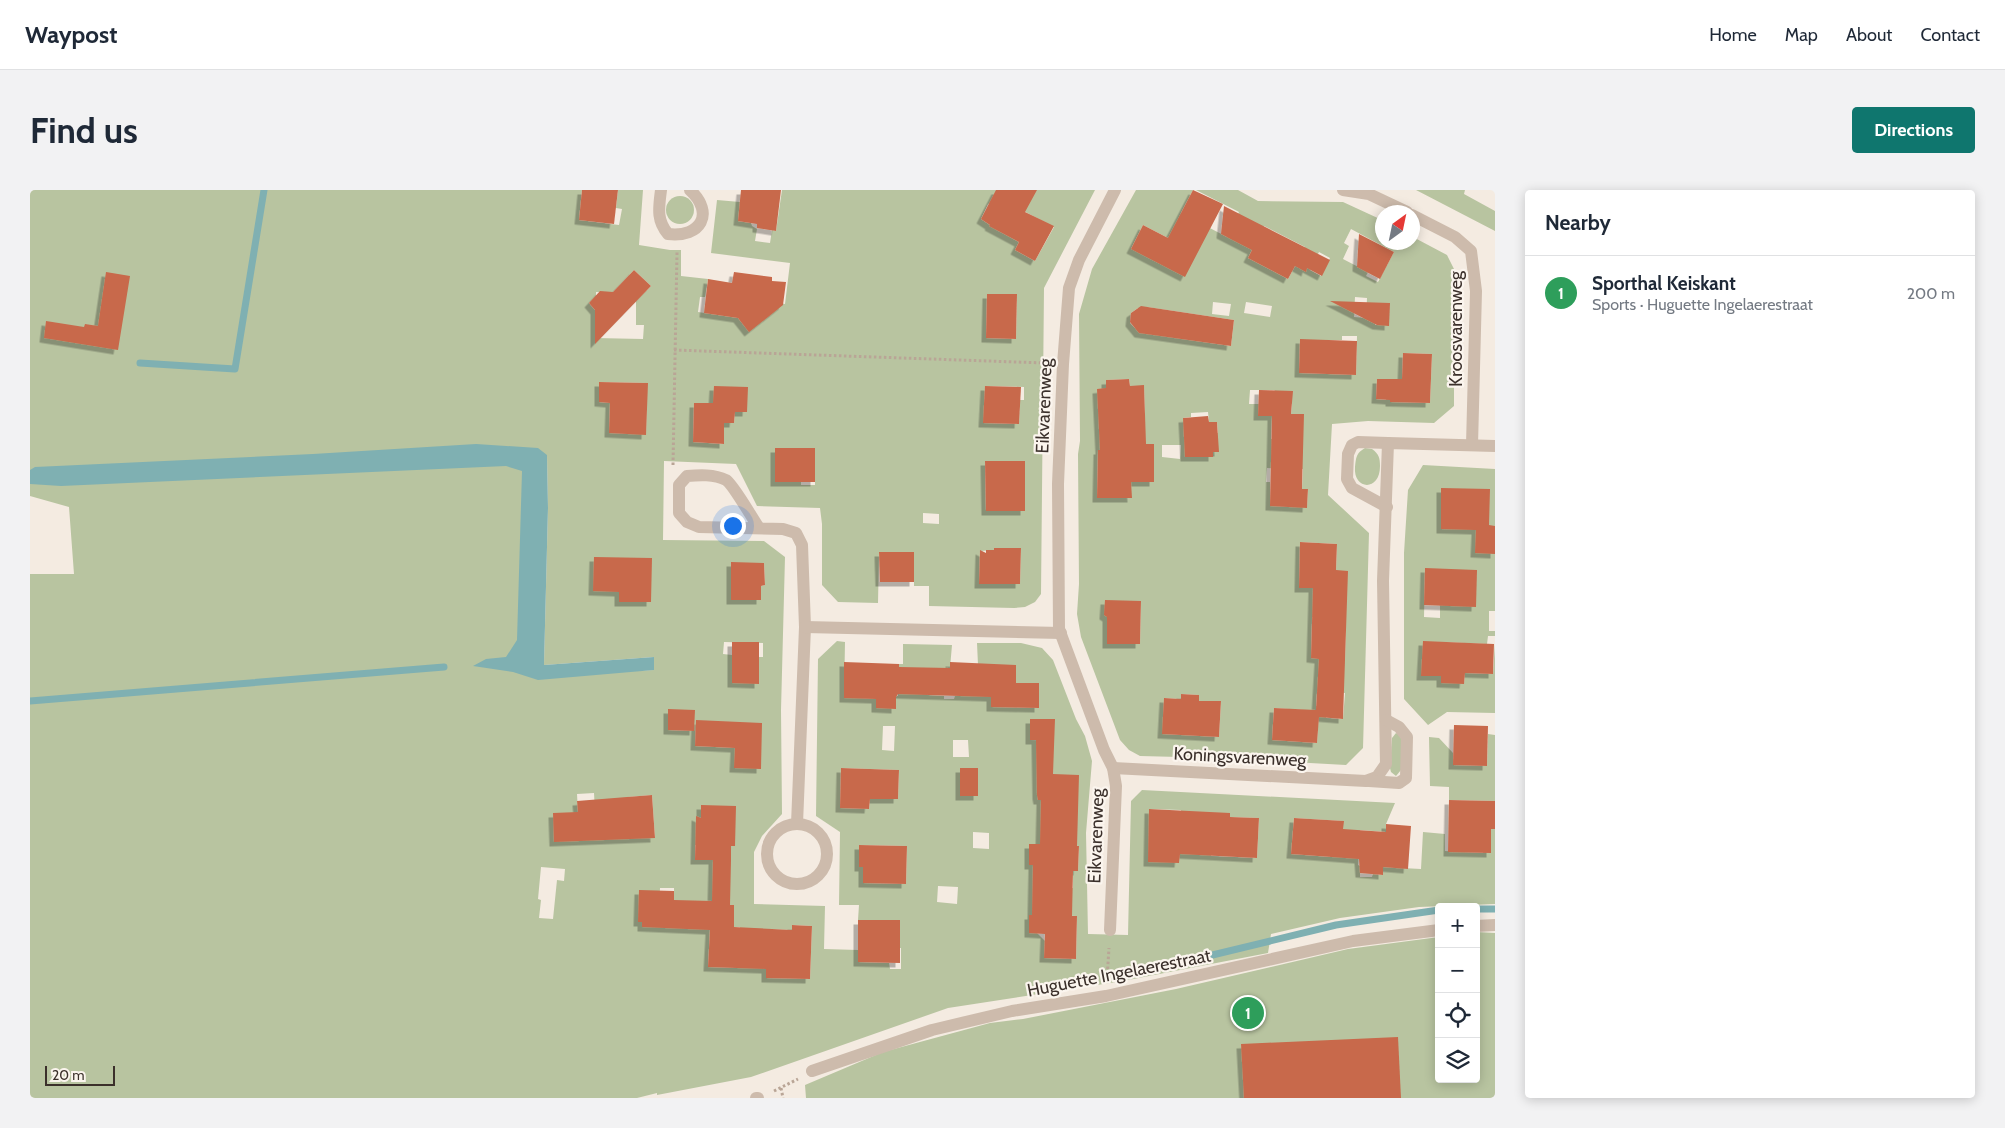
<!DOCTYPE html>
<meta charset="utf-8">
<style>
body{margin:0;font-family:Cabin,sans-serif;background:#f2f2f3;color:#1f2937}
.controls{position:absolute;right:15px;bottom:15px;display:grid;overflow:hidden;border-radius:5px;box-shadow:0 2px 12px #0003}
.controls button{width:45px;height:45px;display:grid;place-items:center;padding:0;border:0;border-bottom:1px solid #e0e1e3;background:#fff;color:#1f2937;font:25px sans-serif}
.compass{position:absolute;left:1345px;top:15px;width:45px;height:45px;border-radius:50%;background:#fff;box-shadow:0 2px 12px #0003;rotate:33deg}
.scale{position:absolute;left:15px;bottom:12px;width:70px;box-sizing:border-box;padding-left:5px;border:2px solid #3b302b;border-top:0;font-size:14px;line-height:18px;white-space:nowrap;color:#3b302b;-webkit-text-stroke:4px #fbf5ee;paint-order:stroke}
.you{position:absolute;left:702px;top:335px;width:18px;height:18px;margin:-12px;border:4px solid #fff;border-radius:50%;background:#1a73e8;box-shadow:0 0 0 8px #1a73e833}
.badge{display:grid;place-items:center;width:32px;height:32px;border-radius:50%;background:#0f766e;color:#fff;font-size:16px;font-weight:700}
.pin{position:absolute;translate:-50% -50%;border:2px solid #fff;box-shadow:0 1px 5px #0006}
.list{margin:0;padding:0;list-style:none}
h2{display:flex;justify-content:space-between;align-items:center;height:65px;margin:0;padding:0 20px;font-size:21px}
h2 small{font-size:16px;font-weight:400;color:#747a83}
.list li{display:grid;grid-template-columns:32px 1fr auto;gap:15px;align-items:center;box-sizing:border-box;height:75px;padding:0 20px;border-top:1px solid #e0e1e3}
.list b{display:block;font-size:19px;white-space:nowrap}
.list p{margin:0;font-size:16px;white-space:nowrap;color:#747a83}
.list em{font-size:16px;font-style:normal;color:#747a83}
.icon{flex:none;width:28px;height:28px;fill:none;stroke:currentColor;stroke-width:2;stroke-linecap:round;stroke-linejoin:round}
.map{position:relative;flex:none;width:1465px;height:908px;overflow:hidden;border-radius:5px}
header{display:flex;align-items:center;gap:30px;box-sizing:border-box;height:70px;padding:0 25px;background:#fff;border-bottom:1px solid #e0e1e3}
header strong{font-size:24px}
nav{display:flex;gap:28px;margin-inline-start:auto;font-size:18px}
.intro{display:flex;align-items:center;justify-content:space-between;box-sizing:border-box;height:120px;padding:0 30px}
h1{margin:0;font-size:35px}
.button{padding:12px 22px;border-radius:5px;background:#0f766e;color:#fff;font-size:18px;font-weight:700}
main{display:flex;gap:30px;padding:0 30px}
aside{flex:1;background:#fff;border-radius:5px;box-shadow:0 2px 12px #0003}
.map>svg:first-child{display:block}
.green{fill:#b8c4a0;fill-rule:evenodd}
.water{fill:#7fb0b2}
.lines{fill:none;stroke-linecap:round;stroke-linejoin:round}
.stream{stroke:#7fb0b2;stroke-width:7}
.building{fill:#c8694b;filter:url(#shadow)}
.path{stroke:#b9a596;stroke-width:3;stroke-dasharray:2.5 2.5;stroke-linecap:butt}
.minor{stroke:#cdbbac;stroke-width:12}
.labels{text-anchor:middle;stroke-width:4.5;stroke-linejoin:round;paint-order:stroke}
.street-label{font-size:18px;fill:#3b302b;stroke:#fbf5ee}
</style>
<header>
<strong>Waypost</strong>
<nav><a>Home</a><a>Map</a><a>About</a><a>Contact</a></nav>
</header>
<div class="intro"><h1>Find us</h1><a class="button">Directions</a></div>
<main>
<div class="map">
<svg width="1465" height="908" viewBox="0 0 1465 908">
<defs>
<filter id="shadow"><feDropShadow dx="-4.5" dy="4.5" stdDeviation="0" flood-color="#0004"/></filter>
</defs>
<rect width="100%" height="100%" fill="#f4ebe1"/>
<g class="green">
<path d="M0,0H552L549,30L589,35L592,19L586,18L588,0H613L609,55L640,60H651V86L678,89L675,107H670L668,122L708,128L719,141L742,112L755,114L760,73L681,63L687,10L710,12L708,31L721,33L722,36L727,39L725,51L740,53L742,40L746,41L752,0H1065L1014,98L1011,404L1005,412L995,417L984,418L899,416V396H884V362L849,363L848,413L808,412L792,395V334L790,318L727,316L706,274L634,271L633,350L734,351L755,367L751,520L752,624L732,646L724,662V714L795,716L794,759L828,760V772L859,773L860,779H871V758H866L869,731L828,730L829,715H809L810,642L786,626L788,469L807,451L815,452L814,507L846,509V518H857L858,506H868L869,474H873V454L922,455L920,478H897V505L914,506V509H924L925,506H933V473L948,475L947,453H991L1012,458L1023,470L1046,529L1055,546L1062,571L1056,643L1058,744L1098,745L1101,611L1112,600L1365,613L1356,634V642L1330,640L1328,675L1330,676V687H1342L1343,684L1352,685L1353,677L1391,679L1393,642L1415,644V661L1453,663L1461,639H1465V714L1389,717L1310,728L1241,744L1238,763L1093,791L918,818L721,887L627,905V903L607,908H0V384H44L39,317L0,306ZM973,10L1024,37L1005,71L985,60L989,52L960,36V35L951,29L958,14ZM604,80L621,96L606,111V135H614L613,149L565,148V120L559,113L566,106V102H583ZM957,104L987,105L986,149L956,148ZM569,192L617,193L616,244L579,243L580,213L569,212ZM955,196L994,197V210H990L989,234L954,233ZM664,213H683L705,222L704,233H694L693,254L663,252ZM746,258H785V295H771V292ZM517,265L518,318L514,475L624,467V480L499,486ZM955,271L995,321H956ZM893,323L909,324V334L893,333ZM964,358H991L990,394H949L950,361L964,360ZM701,373H734L735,395L731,396ZM694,452L733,453V467H729L728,493H702V465L693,464ZM962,475H986V493L1009,494V518L961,517ZM638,520L664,541L638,540ZM1000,529H1024V551L1000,550ZM732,533L705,558L665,556L666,538ZM853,536H865L864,561L852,560ZM923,550H938L939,567H923ZM811,578L869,580L868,609H840L839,619L810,618ZM930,578H948V606H930ZM564,603L565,622L598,607L622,605L625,648L548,622L547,604ZM1120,619L1151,620L1149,673ZM1183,623H1200V627L1229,628L1227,668L1181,666ZM1264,628L1313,631L1300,667L1261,664ZM943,642L959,643V659L943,658ZM1000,654L1049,656L1048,681H1043V698L1003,697V675H999ZM665,655H671L701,681L683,670H665ZM829,655L877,656L876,694L833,693V677H829ZM511,677L535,679L534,691L527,690L523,729L509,728L511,710L508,709ZM908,696L928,697L927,714L907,712ZM630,698H644V720H629ZM696,715H704V737H710L709,778L678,777L680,738L657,739V727ZM999,725L1047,726L1046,769L1014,768L1015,751L1007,743H999ZM763,735L782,736L780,789L736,788L738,739L762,740Z"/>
<path d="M1106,0H1163L1151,23L1197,47L1209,22L1166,0H1208L1228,11L1313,12L1352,30V52H1382L1383,47L1417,65L1424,79V216L1404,233L1338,231L1302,234L1298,305L1339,343L1333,558L1316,575L1189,568L1110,566L1099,560L1090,550L1051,447L1047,424L1049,394L1048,264L1050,251L1049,124L1062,79ZM1113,35L1167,63L1101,59ZM1234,36L1275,57L1258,89L1218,68ZM1321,39L1364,62L1348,92L1336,86L1338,82L1313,69L1319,56L1314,53ZM1289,62L1300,68L1291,86L1280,80ZM1325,107L1337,108L1336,128L1324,127ZM1183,112L1201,114L1199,126L1182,124ZM1216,112L1242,116L1240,127L1214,123ZM1346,113H1359V135H1345ZM1117,117L1204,130L1201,156L1112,143V140L1105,138L1100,133L1101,123L1108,118L1116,120ZM1312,146H1327L1326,185L1269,183L1270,150H1312ZM1373,163L1402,164L1400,213L1360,212L1372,189ZM1099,189L1100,196H1114L1115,227L1082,228L1076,190ZM1347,189L1358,190L1356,210L1346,209ZM1220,200H1244L1262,214L1261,224H1273V250L1241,249L1242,226H1228L1229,214H1219ZM1178,222L1179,232H1187L1188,243L1161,244L1153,228L1161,227V223ZM1132,255H1151L1150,269L1132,267ZM1068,260L1124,261V292H1101V308H1067ZM1237,278L1273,279L1272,299H1278L1277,317L1240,316V292H1236ZM1270,352L1307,354L1306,380L1298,399L1269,397ZM1111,411L1110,454L1077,453V427ZM1282,427L1316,429L1315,470L1281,468ZM1287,501L1315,503L1313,529L1296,528V517L1286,516ZM1151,504L1169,505V511H1191L1189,547L1133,544L1134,508L1151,509ZM1244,518L1289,521L1287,553L1242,550Z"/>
<polygon points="1386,0 1435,0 1434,4 1465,21 1465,41"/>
<circle cx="650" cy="20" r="14"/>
<path d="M1335,258L1342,259C1349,264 1350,268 1350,276C1350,302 1323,300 1325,277C1326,268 1326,263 1335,258Z"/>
<path d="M1393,275L1465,279V421H1459V441H1465V446H1458L1457,454L1412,452L1392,486H1411V493H1434L1435,483L1463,484L1465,454V523L1417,522L1398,535L1374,509V363L1378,300ZM1395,378L1410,416V428L1394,427Z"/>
<polygon points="1366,543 1372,546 1371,580 1366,586 1361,582 1360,578 1362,548"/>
<polygon points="1458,544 1465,545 1465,611 1419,610 1419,597 1400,596 1399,547 1409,548 1423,563 1423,575 1457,576"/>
<polygon points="1446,742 1465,743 1465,908 776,908 775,895 853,862 960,833 993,829 1146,799 1318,759 1409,747 1409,889 1446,889"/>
</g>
<polygon class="water" points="446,254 508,258 517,265 518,318 514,475 624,467 624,480 508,490 483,482 443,476 456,469 476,467 487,450 492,281 476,276 31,296 0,294 0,280 5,277 283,264"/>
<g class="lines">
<g class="stream">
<polyline points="110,173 205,179 234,0"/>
<polyline points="0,511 414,477"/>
<polyline points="1446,719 1465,719"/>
<polyline points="1099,782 1170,768 1306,735 1409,720"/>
</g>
</g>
<g class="building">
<polygon points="552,0 588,0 584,34 549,30"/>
<polygon points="711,0 751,0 746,41 727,38 727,34 708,31"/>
<polygon points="966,0 1007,0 995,22 1024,36 1005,71 985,60 989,52 959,36 960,35 951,29"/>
<polygon points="1163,0 1193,14 1155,87 1101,59 1113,35 1138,48"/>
<polygon points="1194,16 1300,70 1292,86 1277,78 1276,82 1265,76 1258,89 1218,68 1222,60 1191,44"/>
<polygon points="1329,44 1364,62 1350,89 1327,77"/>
<polygon points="604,80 621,96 565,154 565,120 559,113 570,101 583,102"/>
<polygon points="76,82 100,86 88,160 14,148 16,131 54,137 55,134 68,136"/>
<polygon points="704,82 742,87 742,91 756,92 753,115 719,142 708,128 674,123 678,89 702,93"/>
<polygon points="957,104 987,104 986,149 956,148"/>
<polygon points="1300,111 1360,113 1359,136 1347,135"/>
<polygon points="1111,116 1204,130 1201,156 1109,143 1100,132 1101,123"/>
<polygon points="1270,149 1327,151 1326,185 1269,183"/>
<polygon points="1373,163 1402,164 1400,213 1360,212 1360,210 1346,209 1347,189 1372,189"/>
<polygon points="1099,189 1100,196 1114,195 1116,254 1124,254 1124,292 1101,292 1102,308 1067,308 1068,260 1070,260 1067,199 1076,198 1076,190"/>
<polygon points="569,192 618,193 616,245 579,243 580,213 569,212"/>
<polygon points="684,196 718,197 717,222 705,222 704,233 694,233 694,254 663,252 664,213 683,213"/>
<polygon points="955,196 991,197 989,234 953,233"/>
<polygon points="1229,200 1263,201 1261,224 1274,224 1272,299 1278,299 1277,318 1240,316 1242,226 1228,226"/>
<polygon points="1178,226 1179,232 1187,232 1189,262 1183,262 1183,267 1155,267 1153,228"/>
<rect x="745" y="258" width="40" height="34"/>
<polygon points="955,271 995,271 995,321 956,321"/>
<polygon points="1411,298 1460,299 1459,335 1465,336 1465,364 1445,363 1446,340 1411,339"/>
<polygon points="1270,352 1307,354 1306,380 1318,381 1313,529 1289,527 1287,553 1242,550 1244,518 1286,520 1289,469 1281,468 1283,398 1269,398"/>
<polygon points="964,358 991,358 990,394 949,394 950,360 956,363 956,360 964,360"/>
<polygon points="849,362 884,362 884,392 850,392"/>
<polygon points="564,367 622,368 621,412 589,412 589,402 563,401"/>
<polygon points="701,372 734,373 735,395 731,396 731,410 701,410"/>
<polygon points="1395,378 1447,380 1446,417 1394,415"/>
<polygon points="1075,410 1111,411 1110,454 1077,454 1077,427 1074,425"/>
<polygon points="1393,451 1464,454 1463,484 1435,483 1434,494 1411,493 1411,486 1391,486"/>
<polygon points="702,452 729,452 729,494 702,493"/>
<polygon points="814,472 869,474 869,477 920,478 920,472 986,475 986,493 1009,493 1009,518 961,517 961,507 868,504 866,507 866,519 846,518 846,509 814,508"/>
<polygon points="1151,504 1169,505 1169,511 1191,511 1189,547 1132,544 1134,508 1151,509"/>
<polygon points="638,519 665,520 664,541 638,540"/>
<polygon points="1000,529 1025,529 1023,584 1049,585 1047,656 1049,656 1048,681 1043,681 1042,726 1047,726 1046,769 1014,768 1015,744 999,743 999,725 1002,725 1003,675 999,675 999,654 1010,654 1011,610 1008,610 1007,605 1006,550 1000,550"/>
<polygon points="666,530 732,533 731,579 704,578 705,558 665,556"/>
<polygon points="1424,535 1458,536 1457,576 1423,575"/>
<polygon points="811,578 869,580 868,609 840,609 839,619 810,618"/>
<rect x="930" y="578" width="18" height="28"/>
<polygon points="622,605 625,648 524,652 523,623 548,622 547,611"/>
<polygon points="1419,610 1465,611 1465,639 1461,639 1461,663 1418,662"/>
<polygon points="671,615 706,616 705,656 701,656 701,670 700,715 704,715 704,737 762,740 762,735 782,736 780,789 736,788 736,779 678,777 680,740 612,737 612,732 608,732 609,700 644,701 644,710 682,711 683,670 665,670 666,626 671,628"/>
<polygon points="1119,619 1200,623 1200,627 1229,628 1227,668 1150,664 1149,673 1118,672"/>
<polygon points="1264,628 1314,631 1313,639 1356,642 1356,634 1381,636 1378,679 1353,677 1353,685 1330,683 1329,669 1261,664"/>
<polygon points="829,655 877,656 876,694 833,693 833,677 829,677"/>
<polygon points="828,730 870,730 870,773 828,772"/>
<polygon points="1368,847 1371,908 1214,908 1211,854"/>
</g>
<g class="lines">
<g class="path">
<polyline points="644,160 1015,173"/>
<polyline points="643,275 647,62"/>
<polyline points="1077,789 1079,758"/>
<polyline points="751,898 753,908"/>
<polyline points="744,901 768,889"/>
</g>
<g class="minor">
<path d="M631,0C629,17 626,30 638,44C671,48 685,23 660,0"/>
<polyline points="1313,0 1339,4 1377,22"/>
<polyline points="1382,25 1425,47 1441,61 1446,101 1442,255"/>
<polyline points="1357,317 1322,298 1317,289 1318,264 1322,255 1328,252 1358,253"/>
<path d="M729,338C722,328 703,294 696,290C684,284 669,285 657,286L649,295V323L657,332L669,337L753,339L766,343L772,355L775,437L767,634"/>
<polyline points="775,437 1031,443"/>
<polyline points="1083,578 1336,591 1347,587 1356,574 1353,391 1358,253 1465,256"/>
<polyline points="1339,591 1369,593 1376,588 1377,547 1369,537 1356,530"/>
<circle cx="767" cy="664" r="30"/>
<polyline points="1446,736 1465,735"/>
<polyline points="1080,740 1086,596 1083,578 1074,560 1029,439 1028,294 1033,174 1039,98 1049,70 1085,0"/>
<polyline points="782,881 902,840 982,821 1076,806 1323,751 1409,740"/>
<polyline points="726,908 728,908"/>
</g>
</g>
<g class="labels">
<g class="street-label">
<text transform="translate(1426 139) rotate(-90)" y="6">Kroosvarenweg</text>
<text transform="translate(1014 216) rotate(-88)" y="6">Eikvarenweg</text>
<text transform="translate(1210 567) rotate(3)" y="6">Koningsvarenweg</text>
<text transform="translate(1066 646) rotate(-88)" y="6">Eikvarenweg</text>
<text transform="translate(1089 783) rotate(-11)" y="6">Huguette Ingelaerestraat</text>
</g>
</g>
</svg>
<div class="controls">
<button>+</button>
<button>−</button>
<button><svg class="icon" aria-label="locate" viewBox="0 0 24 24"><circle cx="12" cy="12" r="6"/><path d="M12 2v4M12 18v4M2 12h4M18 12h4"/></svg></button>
<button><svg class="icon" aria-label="layers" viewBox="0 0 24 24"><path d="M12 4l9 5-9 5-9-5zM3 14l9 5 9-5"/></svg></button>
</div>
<svg class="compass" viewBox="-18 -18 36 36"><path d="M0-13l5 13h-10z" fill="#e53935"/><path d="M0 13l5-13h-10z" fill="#747a83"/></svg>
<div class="scale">20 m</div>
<div class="you"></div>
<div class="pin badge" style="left:1218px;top:823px;background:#2e9e5b">1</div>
</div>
<aside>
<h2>Nearby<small></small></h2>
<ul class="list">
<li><span class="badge" style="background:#2e9e5b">1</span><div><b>Sporthal Keiskant</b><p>Sports · Huguette Ingelaerestraat</p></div><em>200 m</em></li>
</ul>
</aside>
</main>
